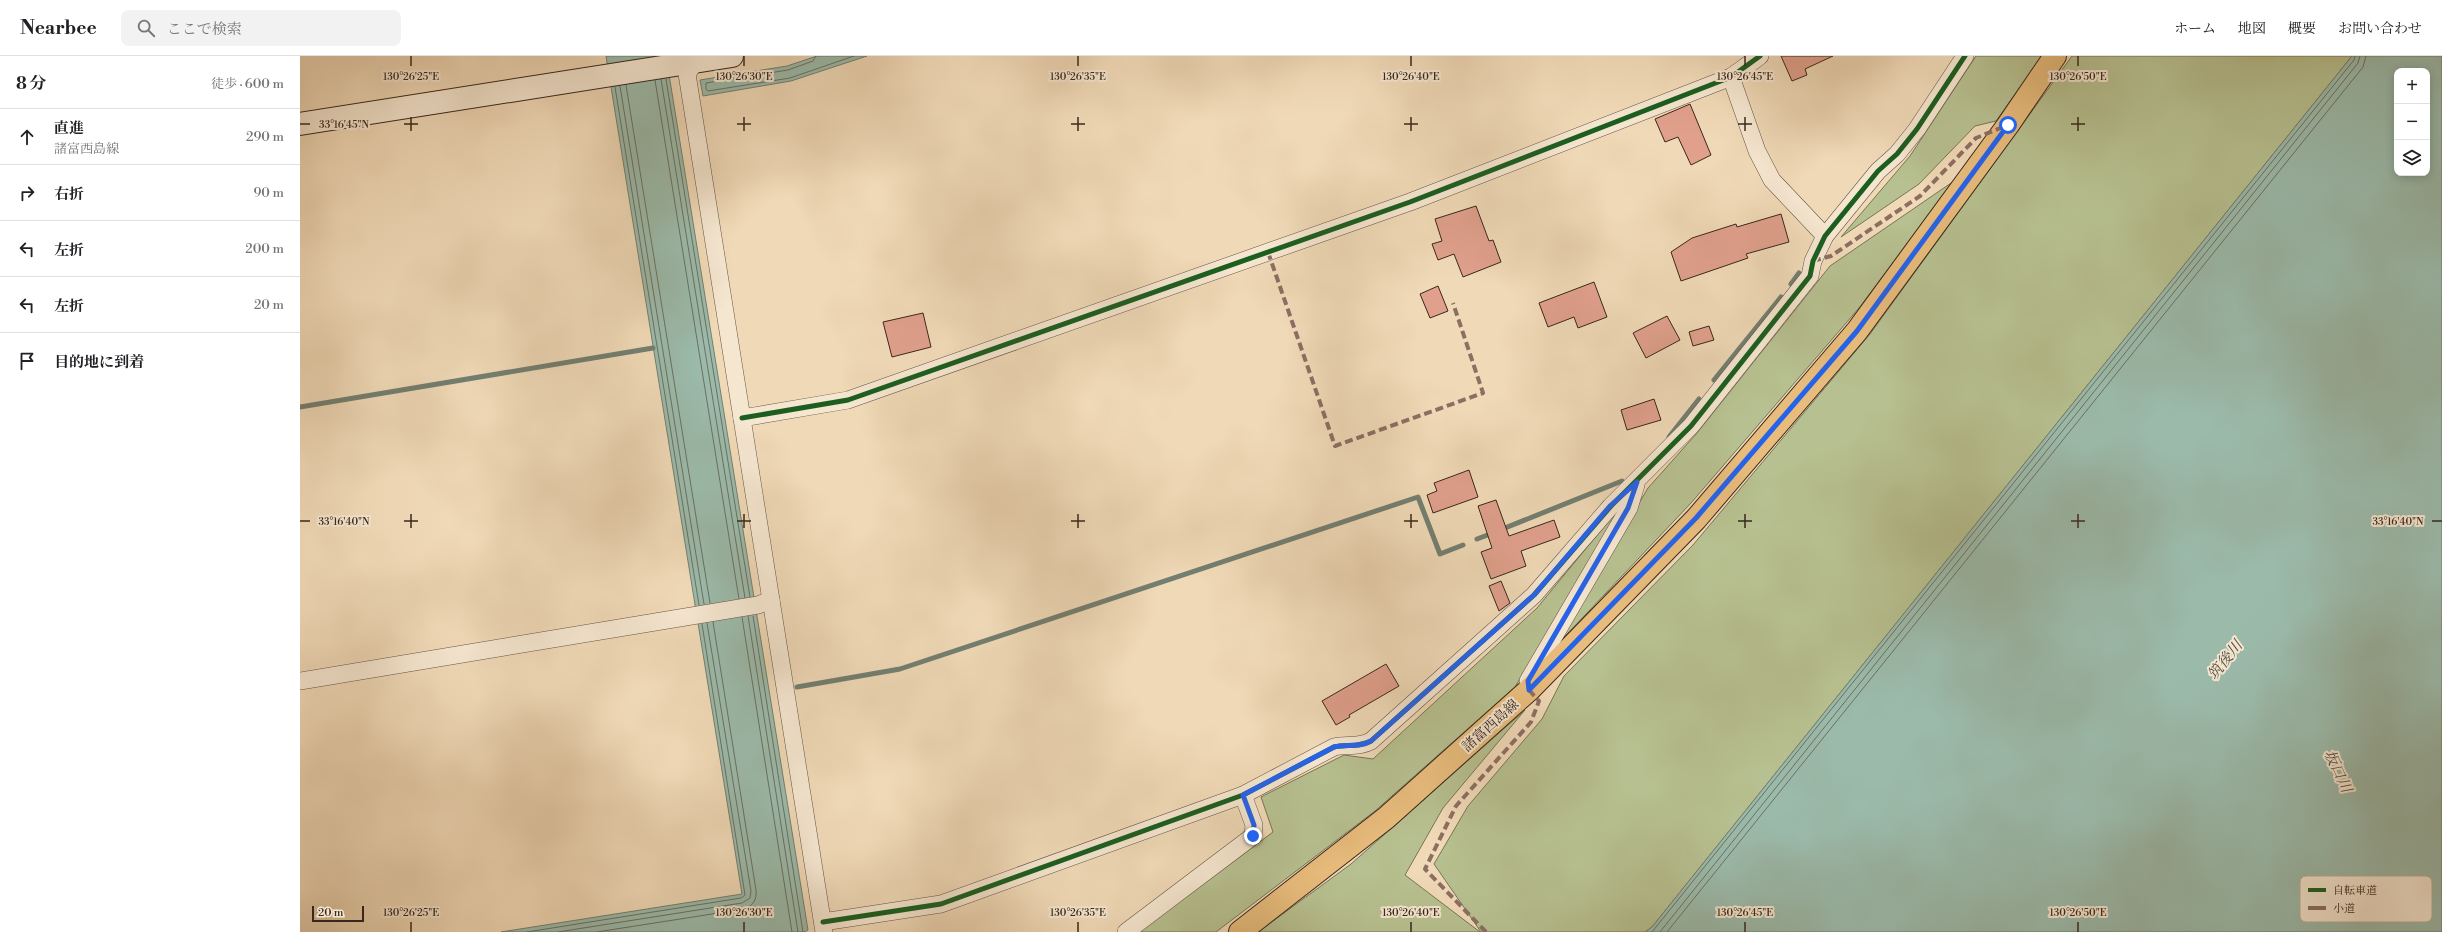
<!DOCTYPE html>
<html lang="ja">
<meta charset="utf-8">
<style>
body{margin:0;font-family:"Libre Bodoni","Noto Serif JP",serif;background:#f2f2f2;color:#202124}
.controls{position:absolute;right:12px;top:12px;display:grid;overflow:hidden;border-radius:8px;box-shadow:0 2px 10px #0003}
.controls button{width:36px;height:36px;display:grid;place-items:center;padding:0;border:0;border-bottom:1px solid #e0e0e0;background:#fff;color:#202124;font:20px sans-serif}
.scale{position:absolute;left:12px;bottom:10px;width:52px;box-sizing:border-box;padding-left:4px;border:2px solid #38271c;border-top:0;font-size:11px;line-height:14px;white-space:nowrap;color:#38271c;-webkit-text-stroke:3px #f5e6d0;paint-order:stroke}
.stop{position:absolute;width:12px;height:12px;margin:-9px;border:3px solid #2563eb;border-radius:50%;background:#fff}
.stop.end{background:#2563eb;border-color:#fff;box-shadow:0 1px 4px #0008}
.list{margin:0;padding:0;list-style:none}
h2{display:flex;justify-content:space-between;align-items:center;height:52px;margin:0;padding:0 16px;font-size:17px}
h2 small{font-size:13px;font-weight:400;color:#757577}
.list li{display:grid;grid-template-columns:26px 1fr auto;gap:12px;align-items:center;box-sizing:border-box;height:56px;padding:0 16px;border-top:1px solid #e0e0e0}
.list b{display:block;font-size:15px;white-space:nowrap}
.list p{margin:0;font-size:13px;white-space:nowrap;color:#757577}
.list em{font-size:13px;font-style:normal;color:#757577}
.icon{flex:none;width:22px;height:22px;fill:none;stroke:currentColor;stroke-width:2;stroke-linecap:round;stroke-linejoin:round}
.map{position:relative;flex:none;width:2142px;height:876px;overflow:hidden}
header{display:flex;align-items:center;gap:24px;box-sizing:border-box;height:56px;padding:0 20px;background:#fff;border-bottom:1px solid #e0e0e0}
header strong{font-size:19px}
nav{display:flex;gap:22px;margin-inline-start:auto;font-size:14px}
.search{width:280px;height:36px;background:#f2f2f2;display:flex;align-items:center;gap:10px;box-sizing:border-box;padding:0 14px;border-radius:8px;color:#757577;font-size:15px}
main{display:flex}
aside{flex:1;background:#fff}
.map>svg:first-child{display:block}
.green{fill:#b7c090;stroke:#787456}
.water{fill:#9bbaaa;stroke:#737f71;fill-rule:evenodd}
.lines{fill:none;stroke-linecap:round;stroke-linejoin:round}
.shore{stroke:#6a7063;stroke-width:1}
.stream{stroke:#737f71;stroke-width:5}
.building{fill:#e0a08c;stroke:#38271c}
.street-casing{stroke:#665443;stroke-width:18}
.secondary-casing{stroke:#38271c;stroke-width:24}
.primary-casing{stroke:#38271c;stroke-width:24}
.street{stroke:#f5e6d0;stroke-width:17}
.secondary{stroke:#f5e6d0;stroke-width:22}
.primary{stroke:#e8bc7c;stroke-width:22}
.quiet{stroke:#8d6e63;stroke-width:4;stroke-dasharray:8 4;stroke-linecap:butt}
.cycleway-casing{stroke:#f5e6d0;stroke-width:8}
.cycleway{stroke:#1b5e20;stroke-width:5}
.route{stroke:#2563eb;stroke-width:5}
.ticks{fill:none;stroke:#38271c;stroke-width:1.5}
.labels{text-anchor:middle;stroke-width:4;stroke-linejoin:round;paint-order:stroke}
.street-label{font-size:14px;fill:#38271c;stroke:#f5e6d0}
.water-label{font-size:15px;font-style:italic;fill:#514c40;stroke:#f5e6d0}
.key{fill:#f5e6d0;stroke:#bcad9a;stroke-width:1}
.key-label{font-size:11px;fill:#38271c}
.ticks-label{font-size:10px;text-anchor:middle;fill:#38271c;stroke:#f5e6d0;stroke-width:4;stroke-linejoin:round;paint-order:stroke}
</style>
<header>
<strong>Nearbee</strong>
<div class="search"><svg class="icon" aria-label="search" viewBox="0 0 24 24"><circle cx="10" cy="10" r="6"/><path d="M15 15l6 6"/></svg>ここで検索</div>
<nav><a>ホーム</a><a>地図</a><a>概要</a><a>お問い合わせ</a></nav>
</header>
<main>
<aside>
<h2>8 分<small>徒歩 · 600 m</small></h2>
<ul class="list">
<li><svg class="icon" aria-label="ahead" viewBox="0 0 24 24"><path d="M12 20V5M6 11l6-6 6 6"/></svg><div><b>直進</b><p>諸富西島線</p></div><em>290 m</em></li>
<li><svg class="icon" aria-label="right" viewBox="0 0 24 24"><path d="M7 20v-9h11M14 6l5 5-5 5"/></svg><div><b>右折</b></div><em>90 m</em></li>
<li><svg class="icon" aria-label="left" viewBox="0 0 24 24"><path d="M17 20v-9H6M10 6l-5 5 5 5"/></svg><div><b>左折</b></div><em>200 m</em></li>
<li><svg class="icon" aria-label="left" viewBox="0 0 24 24"><path d="M17 20v-9H6M10 6l-5 5 5 5"/></svg><div><b>左折</b></div><em>20 m</em></li>
<li><svg class="icon" aria-label="arrive" viewBox="0 0 24 24"><path d="M6 21V4h12l-3 4 3 4H6"/></svg><div><b>目的地に到着</b></div></li>
</ul>
</aside>
<div class="map">
<svg width="2142" height="876" viewBox="0 0 2142 876">
<rect width="100%" height="100%" fill="#f0d9b7"/>
<filter id="stains"><feTurbulence type="fractalNoise" baseFrequency=".005" numOctaves="4"/><feColorMatrix values="0 0 0 0 .2 0 0 0 0 .09 0 0 0 0 .02 0 0 0 .5 -.17"/></filter>
<radialGradient id="worn" r=".72"><stop offset=".6" stop-color="#630" stop-opacity="0"/><stop offset="1" stop-color="#630" stop-opacity=".3"/></radialGradient>
<g class="green">
<polygon points="1676,0 1742,0 1696,65 1675,70 1619,128 1541,181 1610,100"/>
<polygon points="1772,0 2052,0 1352,871 1345,876 1181,876 1134,808 1168,750 1242,663 1264,620 1393,489 1570,278"/>
<polygon points="1654,125 1559,252 1391,447 1253,593 1348,432 1397,377 1530,210"/>
<polygon points="1321,450 1215,631 1075,755 916,876 839,876 973,776 961,741 1044,699 1073,703 1237,552"/>
<polygon points="1225,654 1143,752 1105,819 1180,876 958,876 1051,808"/>
</g>
<g class="water">
<polygon points="306,0 366,0 508,874 505,876 201,876 442,838"/>
<polygon points="517,0 567,0 491,25 403,40 400,24 487,10"/>
<path d="M2052,0H2142V876H1345L1352,871ZM2097,15H2127V117H2097Z"/>
</g>
<g class="lines">
<g class="shore">
<polyline points="516,0 513,5 488,14 406,27 406,33 408,35 490,22 554,0"/>
<polyline points="361,23 445,542"/>
<polyline points="366,23 450,541"/>
<polyline points="355,24 439,543"/>
<polyline points="326,29 410,547"/>
<polyline points="320,30 404,548"/>
<polyline points="315,31 399,549"/>
<polyline points="448,560 498,876"/>
<polyline points="453,560 503,876"/>
<polyline points="442,561 492,876"/>
<polyline points="227,876 441,842 445,839 402,568"/>
<polyline points="258,876 442,847 450,842 451,835 407,567"/>
<path d="M297,876L444,853C453,850 457,844 456,834L413,566"/>
<polyline points="1352,876 2054,4 2055,0"/>
<polyline points="1360,876 2058,7 2060,0"/>
<polyline points="1367,876 2063,11 2066,0"/>
</g>
<g class="stream">
<polyline points="1491,228 1499,217"/>
<polyline points="1414,324 1481,241"/>
<polyline points="0,351 353,292"/>
<polyline points="1369,381 1399,343"/>
<polyline points="1200,474 1322,425"/>
<polyline points="1177,483 1193,477"/>
<polyline points="497,631 600,613 1118,441 1140,498 1163,489"/>
</g>
</g>
<g class="building">
<polygon points="1481,0 1533,0 1505,13 1507,19 1492,25"/>
<polygon points="1390,48 1411,99 1391,109 1378,81 1365,86 1355,63"/>
<polygon points="1176,150 1189,185 1193,184 1201,206 1163,221 1154,198 1138,204 1132,188 1142,185 1135,163"/>
<polygon points="1481,158 1489,186 1446,198 1448,202 1381,225 1371,196 1392,182 1436,168 1437,171"/>
<polygon points="1294,226 1307,261 1278,272 1274,261 1248,271 1239,247"/>
<polygon points="1138,230 1148,255 1130,262 1120,238"/>
<polygon points="623,257 631,291 592,301 583,266"/>
<polygon points="1367,260 1380,284 1346,302 1333,277"/>
<polygon points="1409,270 1414,284 1393,290 1389,276"/>
<polygon points="1354,343 1361,364 1327,374 1321,354"/>
<polygon points="1169,414 1178,441 1133,457 1127,439 1137,435 1134,427"/>
<polygon points="1196,444 1209,480 1254,464 1260,481 1221,495 1226,510 1191,523 1181,496 1192,492 1178,450"/>
<polygon points="1201,525 1210,547 1199,555 1189,530"/>
<polygon points="1086,608 1099,630 1049,659 1050,661 1036,669 1022,645"/>
</g>
<g class="lines">
<defs>
<g id="street">
<polyline points="395,6 387,18 524,876"/>
<polyline points="1431,21 1457,95 1472,124 1525,180"/>
<polyline points="442,362 548,344 1110,146 1431,21 1460,0"/>
<polyline points="0,625 458,549 471,544"/>
<polyline points="1229,630 1228,625 1329,452 1336,429"/>
<path d="M523,866L641,848L943,739L1034,691C1047,688 1058,692 1071,685L1234,539L1311,450L1391,370L1510,220L1513,205L1525,180L1578,115L1597,98L1617,73L1665,0"/>
<polyline points="826,876 953,780 954,769 943,739"/>
</g>
<polyline id="secondary" points="0,68 432,0"/>
<polyline id="primary" points="940,876 1086,762 1229,634 1396,463 1557,275 1708,69 1755,0"/>
</defs>
<use href="#street" class="street-casing"/>
<use href="#secondary" class="secondary-casing"/>
<use href="#primary" class="primary-casing"/>
<use href="#street" class="street"/>
<use href="#secondary" class="secondary"/>
<use href="#primary" class="primary"/>
<g class="quiet">
<polyline points="968,196 1035,390 1183,337 1153,247"/>
<polyline points="1513,205 1531,200 1620,140 1676,82 1708,69"/>
<polyline points="1186,876 1125,813 1156,750 1231,666 1239,645 1229,634"/>
</g>
<defs>
<g id="cycleway">
<polyline points="442,362 548,344 1110,146 1431,21 1460,0"/>
<path d="M523,866L641,848L943,739L1034,691C1047,688 1058,692 1071,685L1234,539L1311,450L1391,370L1510,220L1513,205L1525,180L1578,115L1597,98L1617,73L1665,0"/>
</g>
</defs>
<use href="#cycleway" class="cycleway-casing"/>
<use href="#cycleway" class="cycleway"/>
</g>
<g class="lines">
<path class="route" d="M953,780L954,769L943,739L1034,691C1047,688 1058,692 1071,685L1234,539L1310,450L1337,426L1328,452L1228,625L1229,634L1396,462L1557,275L1708,69"/>
</g>
<path class="ticks" d="M111,0V10M444,0V10M778,0V10M1111,0V10M1445,0V10M1778,0V10M111,61V75M444,61V75M778,61V75M1111,61V75M1445,61V75M1778,61V75M0,68H10M104,68H118M437,68H451M771,68H785M1104,68H1118M1438,68H1452M1771,68H1785M111,458V472M444,458V472M778,458V472M1111,458V472M1445,458V472M1778,458V472M0,465H10M104,465H118M437,465H451M771,465H785M1104,465H1118M1438,465H1452M1771,465H1785M2132,465H2142M111,866V876M444,866V876M778,866V876M1111,866V876M1445,866V876M1778,866V876"/>
<g class="labels">
<g class="street-label">
<text transform="translate(1190 669) rotate(-42)" y="5">諸富西島線</text>
</g>
<g class="water-label">
<text transform="translate(1925 604) rotate(-51)" y="5">筑後川</text>
<text transform="translate(2038 715) rotate(65)" y="5">坂口川</text>
</g>
</g>
<rect x="2000" y="820" width="132" height="46" rx="6" class="key"/>
<rect x="2008" y="832" width="18" height="4" fill="#1b5e20"/>
<rect x="2008" y="850" width="18" height="4" fill="#8d6e63"/>
<g class="key-label">
<text x="2033" y="838">自転車道</text>
<text x="2033" y="856">小道</text>
</g>
<g class="ticks-label">
<text x="111" y="24">130°26'25"E</text>
<text x="444" y="24">130°26'30"E</text>
<text x="778" y="24">130°26'35"E</text>
<text x="1111" y="24">130°26'40"E</text>
<text x="1445" y="24">130°26'45"E</text>
<text x="1778" y="24">130°26'50"E</text>
<text x="44" y="72">33°16'45"N</text>
<text x="44" y="469">33°16'40"N</text>
<text x="2098" y="469">33°16'40"N</text>
<text x="111" y="860">130°26'25"E</text>
<text x="444" y="860">130°26'30"E</text>
<text x="778" y="860">130°26'35"E</text>
<text x="1111" y="860">130°26'40"E</text>
<text x="1445" y="860">130°26'45"E</text>
<text x="1778" y="860">130°26'50"E</text>
</g>
<rect width="100%" height="100%" filter="url(#stains)"/>
<rect width="100%" height="100%" fill="url(#worn)"/>
</svg>
<div class="controls">
<button>+</button>
<button>−</button>
<button><svg class="icon" aria-label="layers" viewBox="0 0 24 24"><path d="M12 4l9 5-9 5-9-5zM3 14l9 5 9-5"/></svg></button>
</div>
<div class="scale">20 m</div>
<div class="stop" style="left:1708px;top:69px"></div>
<div class="stop end" style="left:953px;top:780px"></div>
</div>
</main>
